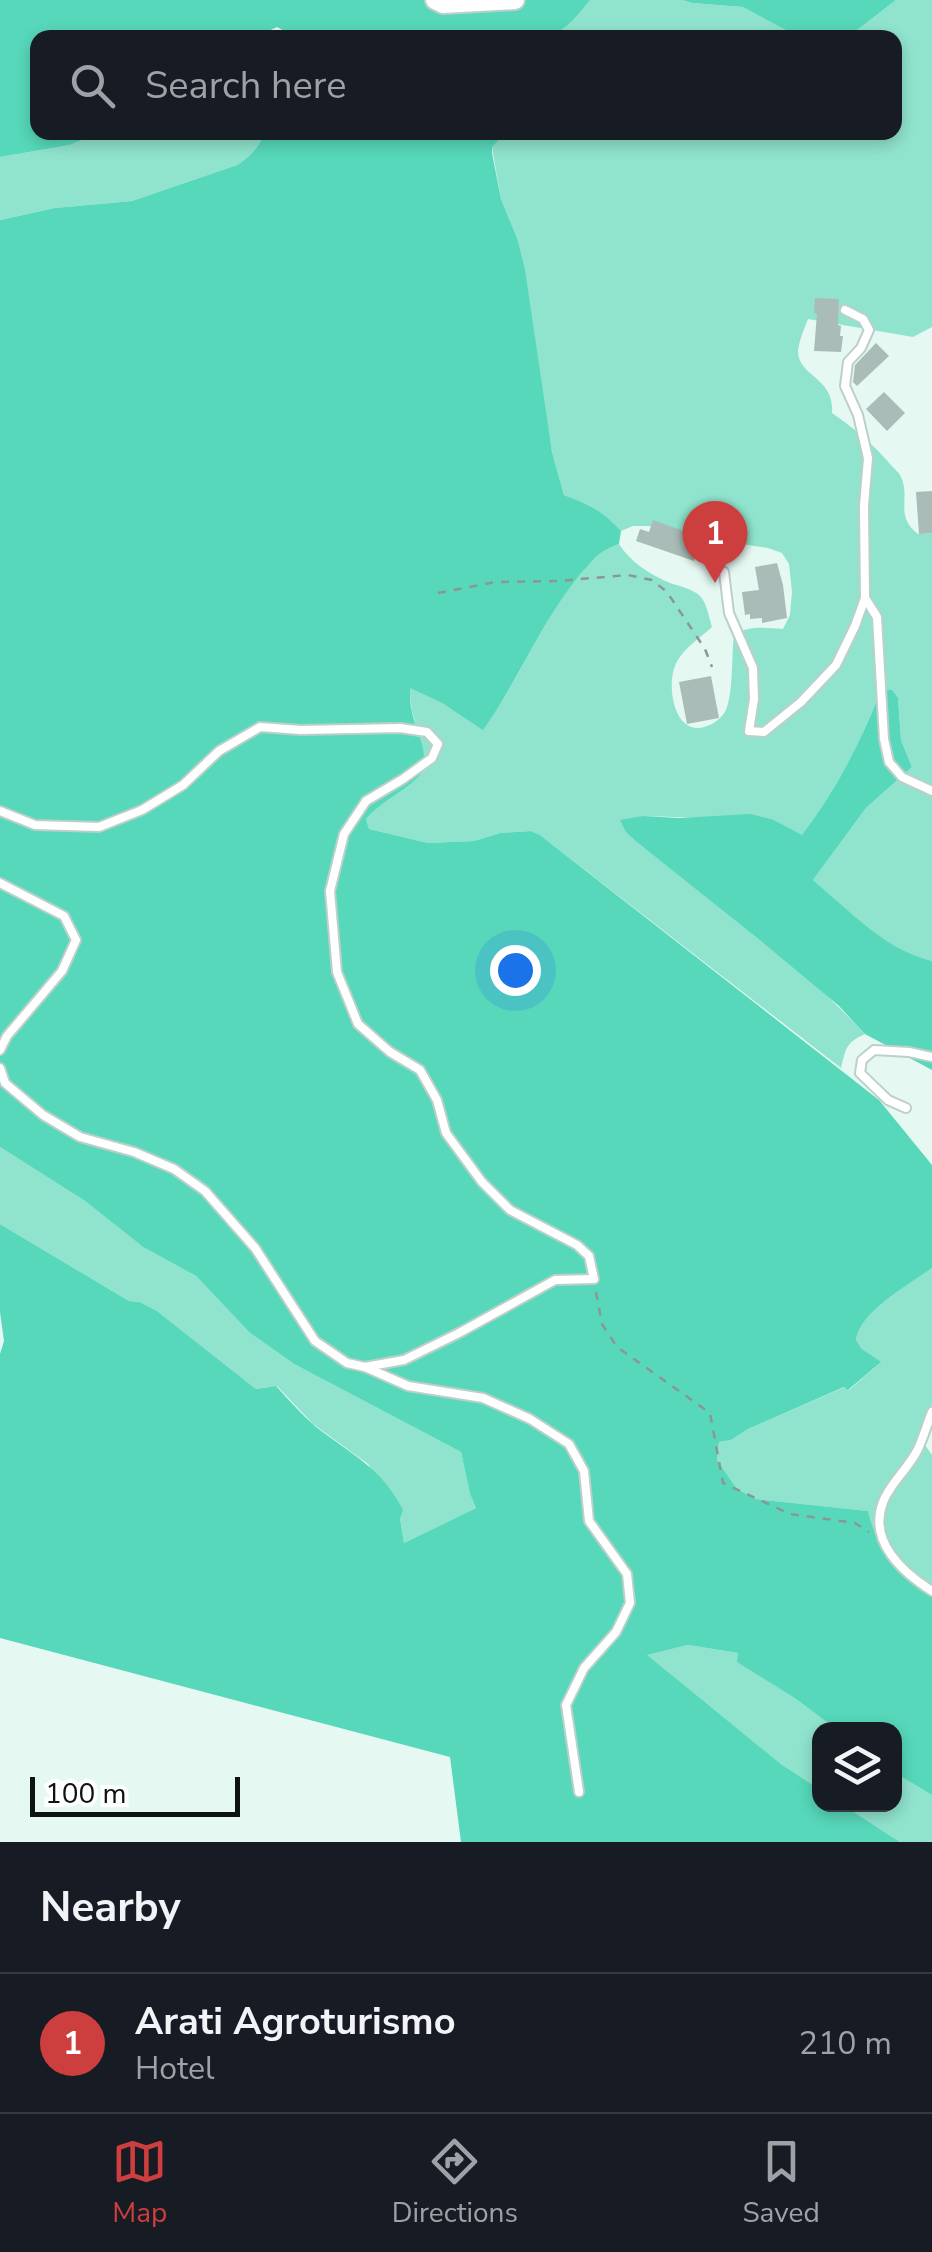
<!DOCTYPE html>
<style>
body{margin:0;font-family:"Nunito Sans",sans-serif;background:#242831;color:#f1f3f6}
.controls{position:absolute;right:30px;bottom:30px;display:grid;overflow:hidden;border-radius:20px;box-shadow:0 5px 15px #0003}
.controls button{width:90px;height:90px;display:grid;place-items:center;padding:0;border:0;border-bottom:2px solid #363941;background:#171b24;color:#f1f3f6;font:50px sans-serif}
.scale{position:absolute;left:30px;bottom:25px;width:210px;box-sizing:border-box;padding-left:10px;border:5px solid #0d1311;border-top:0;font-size:28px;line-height:35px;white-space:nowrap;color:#0d1311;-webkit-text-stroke:8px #fff;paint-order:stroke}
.you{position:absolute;left:515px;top:970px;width:35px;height:35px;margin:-25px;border:8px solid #fff;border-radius:50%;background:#1a73e8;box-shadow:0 0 0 15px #1a73e833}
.badge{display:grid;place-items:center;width:65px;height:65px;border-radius:50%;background:#cd3e3f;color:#fff;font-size:32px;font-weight:700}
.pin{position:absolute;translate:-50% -82px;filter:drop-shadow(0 2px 5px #0008)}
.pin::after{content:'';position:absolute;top:52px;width:35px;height:30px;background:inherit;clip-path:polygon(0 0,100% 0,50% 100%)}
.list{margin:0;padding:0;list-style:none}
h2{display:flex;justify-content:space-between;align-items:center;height:130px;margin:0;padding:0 40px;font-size:42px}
h2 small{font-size:32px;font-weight:400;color:#9ea1a6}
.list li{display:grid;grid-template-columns:65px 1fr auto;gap:30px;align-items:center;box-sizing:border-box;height:140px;padding:0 40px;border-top:2px solid #363941}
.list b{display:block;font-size:38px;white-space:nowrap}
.list p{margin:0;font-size:32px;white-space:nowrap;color:#9ea1a6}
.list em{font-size:32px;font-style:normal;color:#9ea1a6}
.icon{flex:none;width:55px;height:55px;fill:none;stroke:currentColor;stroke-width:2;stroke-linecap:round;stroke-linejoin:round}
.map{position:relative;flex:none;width:932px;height:1842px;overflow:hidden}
.search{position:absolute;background:#171b24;box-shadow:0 5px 15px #0003;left:30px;right:30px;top:30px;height:110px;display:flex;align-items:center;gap:25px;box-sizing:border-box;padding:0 35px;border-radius:20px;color:#9ea1a6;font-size:38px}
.sheet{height:270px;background:#171b24}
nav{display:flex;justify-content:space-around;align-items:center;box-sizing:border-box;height:140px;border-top:2px solid #363941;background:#171b24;font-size:28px;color:#9ea1a6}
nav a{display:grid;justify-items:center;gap:5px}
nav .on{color:#cd3e3f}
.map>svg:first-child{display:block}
.green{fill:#90e4cd}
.forest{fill:#57d8ba}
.building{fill:#aabcb7}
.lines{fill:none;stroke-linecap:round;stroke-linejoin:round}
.service-casing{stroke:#bccfc9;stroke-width:12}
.tertiary-casing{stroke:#bccfc9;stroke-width:22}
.path{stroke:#8a9793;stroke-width:2.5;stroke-dasharray:8 8;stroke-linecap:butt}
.service{stroke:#fff;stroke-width:8}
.tertiary{stroke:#fff;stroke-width:18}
</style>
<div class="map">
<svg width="932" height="1842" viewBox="0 0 932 1842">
<rect width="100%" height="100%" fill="#e5f8f2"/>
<g class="green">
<path d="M590,0H682L692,3L743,7L801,37L544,38C565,32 577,16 590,0Z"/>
<path d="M896,0H932V327L913,337L808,319C804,329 799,341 798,351C798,377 835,377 832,413C854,428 874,445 891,465C894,469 899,472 901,477C911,498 894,516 918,534L932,533V961C885,951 849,910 813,880L866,808L912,767L901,740L898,698L880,693C860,743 835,792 802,836L774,820L643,816L638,843C715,904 798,962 865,1034C845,1043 846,1049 841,1068L540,835L531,831L500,833L474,841L428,843L369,829L366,819L376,807L417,778L424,755L412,711L409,687L442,703L483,729C523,676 546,608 593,560C600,552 609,548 619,544C630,562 651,575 670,583C679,586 693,589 700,596C707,603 709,618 712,627C700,638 681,650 675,666C666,687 675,739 707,726C714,724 721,718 725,712C734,694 731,656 734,635C748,625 766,628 783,629L790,615L792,592L789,564L782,553L768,548L709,539L649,526H633L621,531C602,510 590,505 564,495L552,452L517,238L501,199L492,147L505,132H894V38L848,37Z"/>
<path d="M98,133H265C258,148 251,156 237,165L132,201L55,208L0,220V157L70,145Z"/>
<polygon points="0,1147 85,1201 143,1247 196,1276 250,1333 294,1364 461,1452 470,1494 476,1508 404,1543 400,1518 368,1464 313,1424 277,1386 256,1389 157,1311 140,1302 129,1301 0,1224"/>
<path d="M932,1268V1405C919,1426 916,1434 932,1455V1586C901,1568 875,1547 867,1511L756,1499L737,1489L717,1460L719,1442L731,1440L748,1429L845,1387L849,1390L880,1363L862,1349L856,1340C860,1311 909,1285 932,1268Z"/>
<polygon points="688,1645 738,1653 836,1729 820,1730 819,1789 781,1764 646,1655"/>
<polygon points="895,1773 932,1795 932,1842 900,1842 843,1805 894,1804"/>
</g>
<g class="forest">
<path d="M0,0H590C577,16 565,33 544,37L297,38L277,27L254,38H38V132L98,133L70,145L0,157Z"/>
<polygon points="682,0 896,0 848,37 801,38 743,7 692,3"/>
<path d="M265,133H505L492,147V153L501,199L517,238L525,270L552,452L564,495C590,505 602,510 621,531L619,544C609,548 600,552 593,560C546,609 522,676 483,730L442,703L410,688C410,696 410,704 412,712C416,733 435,762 416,779C400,794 380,802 366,819L369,829L428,843L474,841L500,833L531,831L540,835L879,1100L932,1165V1268C909,1285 860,1311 856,1340L862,1349L881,1362L848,1390L844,1387L748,1429L731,1440L719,1442L717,1460L737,1489L756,1499L868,1511C875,1547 901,1568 932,1586V1795L895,1773L894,1730L836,1729L795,1698L737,1662L738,1653L688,1645L647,1655L781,1764L819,1789L820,1804L843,1805L900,1842H461L450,1757L0,1638V1354L4,1341L0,1312V1224L129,1301L140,1302L157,1311L256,1389L276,1386C289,1400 302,1415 316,1427C352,1455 381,1467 403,1510L400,1518L404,1543L476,1508L470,1494L461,1452L294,1364L250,1333L196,1276L143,1247L85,1201L0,1147V220L55,208L132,201L237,165C251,156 258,148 265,133Z"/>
<path d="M883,690H892L898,698L901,740L912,767L866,808L813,880C849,910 885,950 932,961V1070L865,1034L839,1006L760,940L638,843L626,832L620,820L643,816L679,818L751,814L774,820L802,835C835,792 860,743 880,693Z"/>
</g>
<g class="building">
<polygon points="815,298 839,299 838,325 841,326 840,336 843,336 841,352 814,351 817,314 814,313"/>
<polygon points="876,343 889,356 857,386 853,382 855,365"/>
<polygon points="884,392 905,413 887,431 866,409"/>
<polygon points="932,491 932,533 919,534 916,492"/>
<polygon points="653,520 703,538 694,561 636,541 640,529 649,532"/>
<polygon points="777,563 783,585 787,618 762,623 762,618 750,619 750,614 745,615 742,592 759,590 755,567"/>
<polygon points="711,676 719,718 687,724 679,682"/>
</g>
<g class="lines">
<defs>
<g id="service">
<polyline points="845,310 863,319 869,330 861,348 848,362 845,386 858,415 868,458 864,506 865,598 877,617 884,739 889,762 902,777 932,791"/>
<polyline points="724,572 729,613 753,668 754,699 749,731 764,732 801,702 836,665 855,626 865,598"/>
<polyline points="0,811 35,825 99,827 142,810 183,785 219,751 260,727 301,730 400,728 427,732 438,744 432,758 403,779 366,801 344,834 330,891 337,972 358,1024 390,1052 420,1070 437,1100 446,1133 482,1182 510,1210 577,1245 589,1256 594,1279 555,1280 459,1333 404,1360 365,1367"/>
<polyline points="0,883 64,916 76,940 62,971 7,1036 0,1050"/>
<polyline points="0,1068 5,1083 43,1115 80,1137 134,1152 174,1169 205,1191 255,1248 315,1341 347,1363 365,1367 408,1386 483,1398 530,1419 569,1444 584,1471 589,1521 627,1574 630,1603 616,1632 584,1668 566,1705 579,1792"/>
<polyline points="906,1108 888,1100 860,1073 862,1060 874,1050 909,1052 932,1057"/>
<path d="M932,1412C927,1425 923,1438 918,1449C909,1468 890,1483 883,1502C868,1541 902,1572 932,1591"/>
</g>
<polyline id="tertiary" points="435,0 443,4 515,0"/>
</defs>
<use href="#service" class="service-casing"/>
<use href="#tertiary" class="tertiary-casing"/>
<g class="path">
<polyline points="438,593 495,582 558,581 628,575 652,580 667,592 705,649 712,667"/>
<polyline points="596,1292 602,1324 617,1347 710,1413 723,1483 790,1514 855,1523 869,1532"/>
</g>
<use href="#service" class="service"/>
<use href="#tertiary" class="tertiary"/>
</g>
</svg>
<div class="controls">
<button><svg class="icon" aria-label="layers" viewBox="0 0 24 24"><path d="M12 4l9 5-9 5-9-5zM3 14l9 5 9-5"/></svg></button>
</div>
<div class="scale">100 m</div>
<div class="you"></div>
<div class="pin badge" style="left:715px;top:583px">1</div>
<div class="search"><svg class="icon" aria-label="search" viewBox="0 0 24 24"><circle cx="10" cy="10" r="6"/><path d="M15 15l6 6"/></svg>Search here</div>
</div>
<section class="sheet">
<h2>Nearby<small></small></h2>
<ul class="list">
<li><span class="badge">1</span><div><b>Arati Agroturismo</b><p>Hotel</p></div><em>210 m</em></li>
</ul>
</section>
<nav>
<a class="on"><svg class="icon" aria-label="map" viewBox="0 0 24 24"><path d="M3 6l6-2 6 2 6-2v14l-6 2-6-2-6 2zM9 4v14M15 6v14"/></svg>Map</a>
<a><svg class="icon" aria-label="directions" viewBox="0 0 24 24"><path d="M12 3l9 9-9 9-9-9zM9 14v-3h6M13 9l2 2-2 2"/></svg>Directions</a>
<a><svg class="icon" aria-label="saved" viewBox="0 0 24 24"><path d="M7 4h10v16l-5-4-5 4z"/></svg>Saved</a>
</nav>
